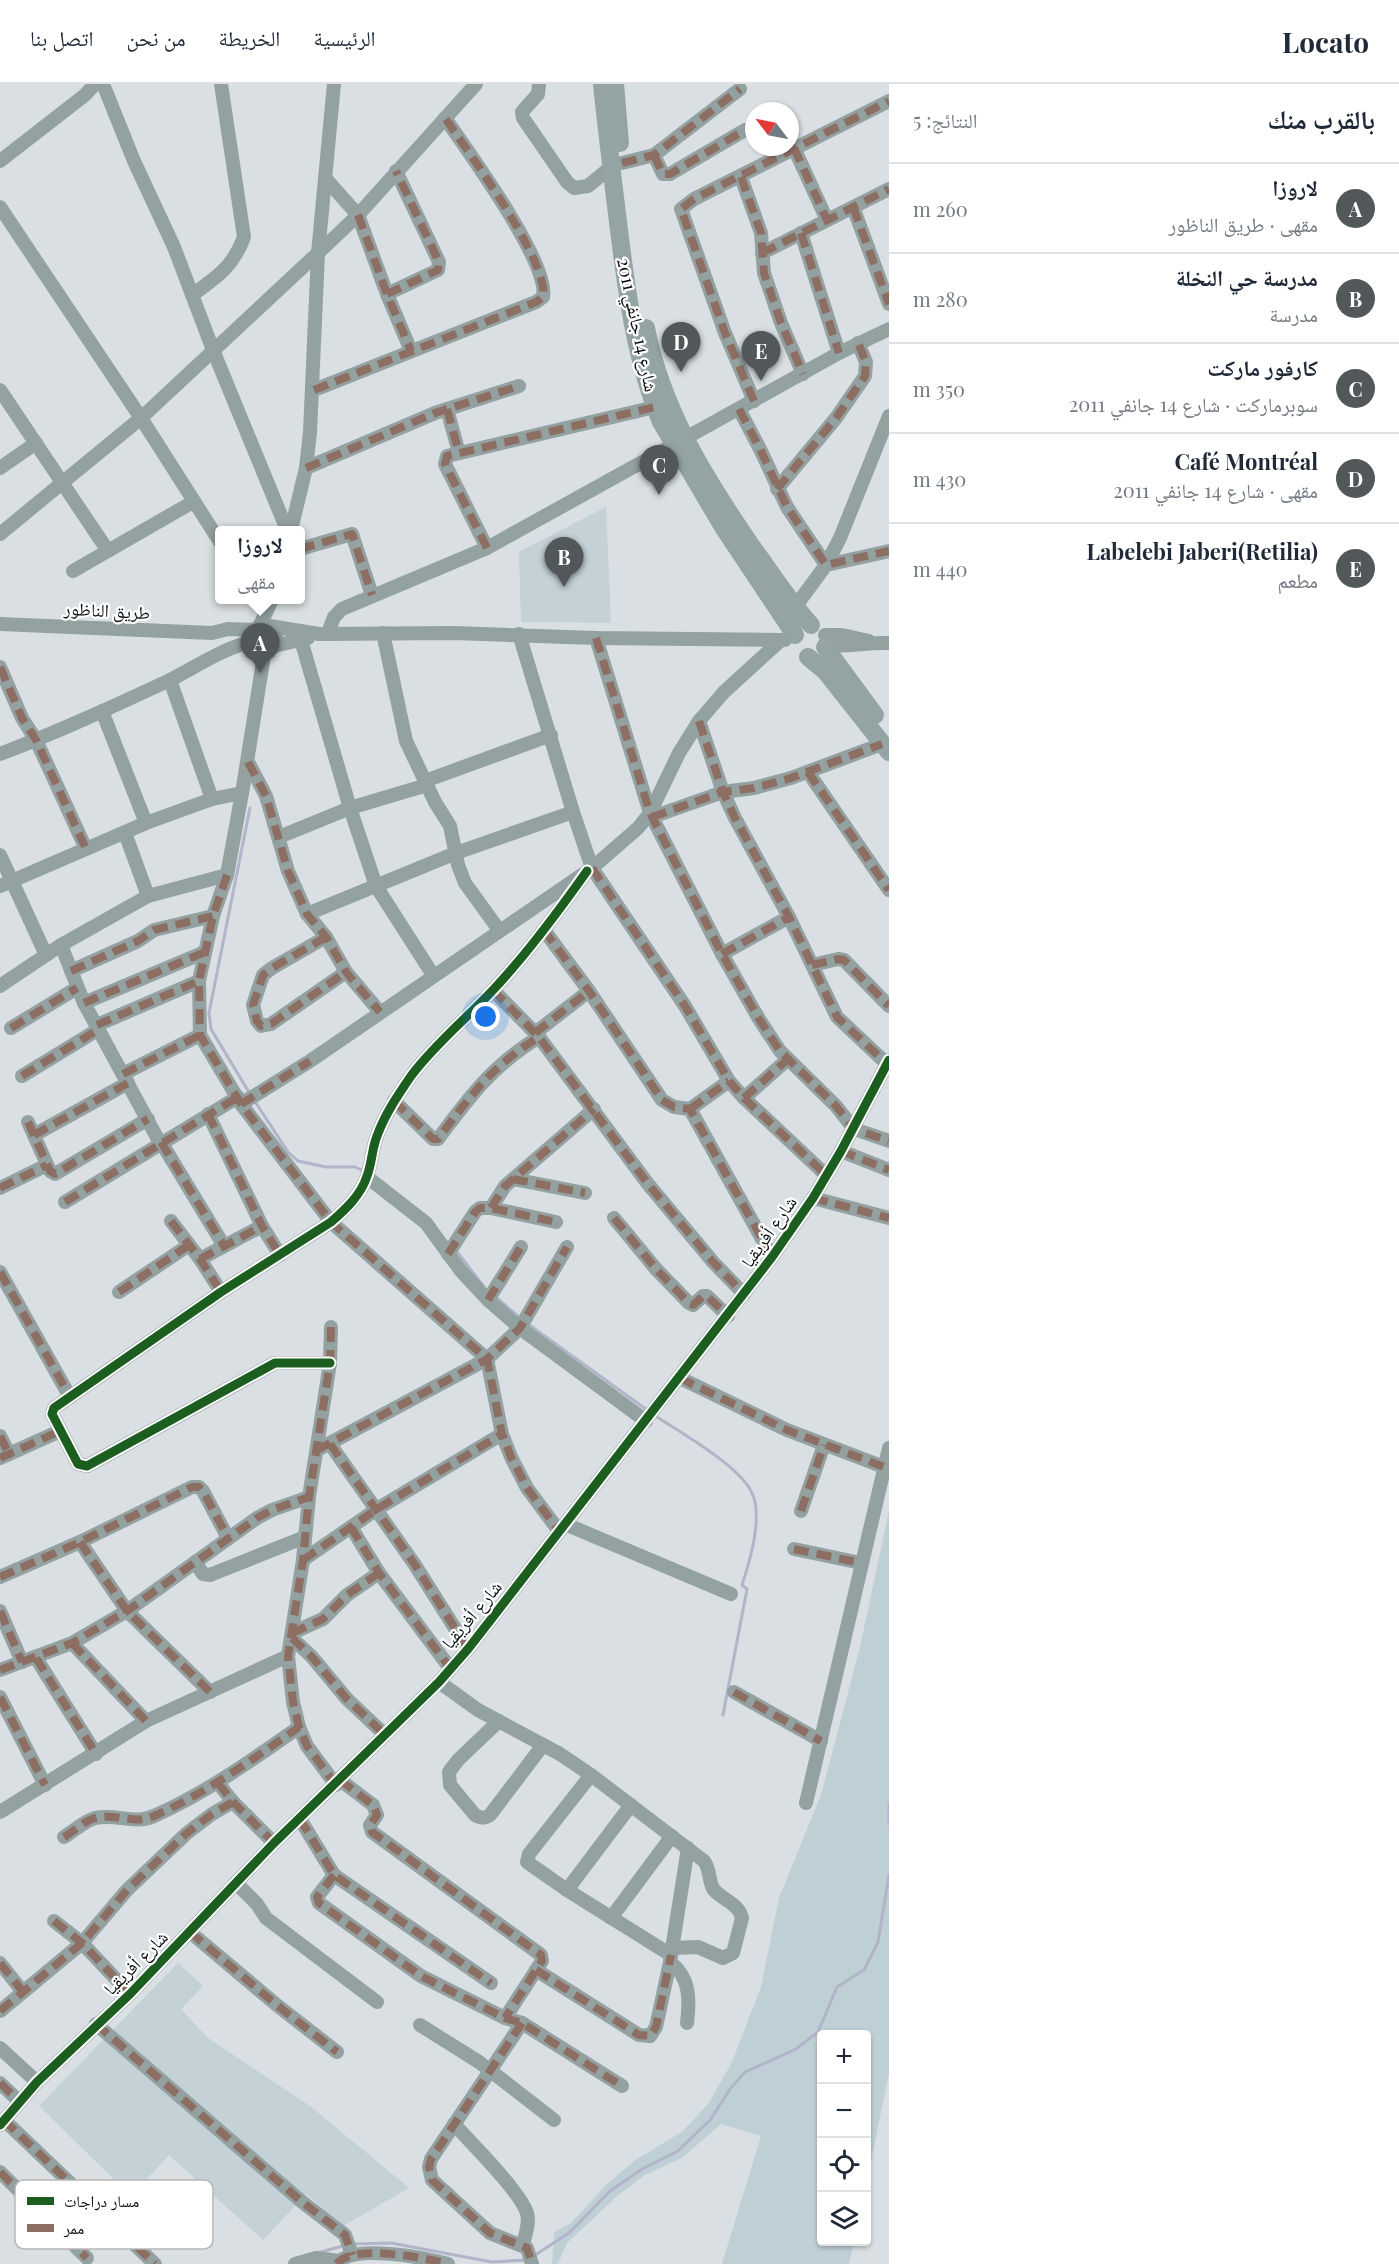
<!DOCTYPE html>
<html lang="ar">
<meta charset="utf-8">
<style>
body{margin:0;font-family:"Playfair Display","Noto Naskh Arabic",serif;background:#f2f2f3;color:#1f2937;direction:rtl}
.controls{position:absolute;right:18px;bottom:18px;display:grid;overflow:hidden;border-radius:6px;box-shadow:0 2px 4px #0004}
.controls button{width:54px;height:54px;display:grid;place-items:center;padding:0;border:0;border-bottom:2px solid #e0e1e3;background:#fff;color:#1f2937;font:30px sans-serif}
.compass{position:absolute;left:745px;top:18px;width:54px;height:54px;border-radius:50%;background:#fff;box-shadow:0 2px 4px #0004;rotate:302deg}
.you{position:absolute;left:486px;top:933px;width:21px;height:21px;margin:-15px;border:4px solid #fff;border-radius:50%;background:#1a73e8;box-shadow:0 0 0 9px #1a73e833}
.badge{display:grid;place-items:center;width:39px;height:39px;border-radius:50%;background:#52575a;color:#fff;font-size:20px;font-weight:700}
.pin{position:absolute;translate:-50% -50px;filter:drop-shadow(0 2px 3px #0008)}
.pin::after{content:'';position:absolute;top:32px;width:21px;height:18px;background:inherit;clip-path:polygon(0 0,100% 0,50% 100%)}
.popup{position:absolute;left:215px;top:442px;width:90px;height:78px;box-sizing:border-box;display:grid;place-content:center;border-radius:6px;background:#fff;filter:drop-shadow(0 2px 4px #0005);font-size:20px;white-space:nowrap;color:#747a83}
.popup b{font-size:22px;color:#1f2937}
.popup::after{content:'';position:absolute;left:50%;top:100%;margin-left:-12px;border:12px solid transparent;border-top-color:#fff}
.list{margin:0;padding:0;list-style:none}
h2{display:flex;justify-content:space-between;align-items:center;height:78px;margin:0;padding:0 24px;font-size:26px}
h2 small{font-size:20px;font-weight:400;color:#747a83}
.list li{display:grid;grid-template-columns:39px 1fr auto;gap:18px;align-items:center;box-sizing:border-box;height:90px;padding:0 24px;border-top:2px solid #e0e1e3}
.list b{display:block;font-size:22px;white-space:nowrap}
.list p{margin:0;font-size:20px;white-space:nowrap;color:#747a83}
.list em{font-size:20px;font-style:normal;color:#747a83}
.icon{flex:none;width:33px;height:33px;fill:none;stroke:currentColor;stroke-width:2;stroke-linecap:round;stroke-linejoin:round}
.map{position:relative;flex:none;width:889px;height:2180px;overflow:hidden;direction:ltr}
header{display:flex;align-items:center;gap:36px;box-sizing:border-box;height:84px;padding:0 30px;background:#fff;border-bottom:2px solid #e0e1e3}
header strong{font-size:28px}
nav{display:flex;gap:33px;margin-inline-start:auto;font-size:21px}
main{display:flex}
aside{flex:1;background:#fff}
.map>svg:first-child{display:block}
.built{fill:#c4d1d6}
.grass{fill:#bfcfd6}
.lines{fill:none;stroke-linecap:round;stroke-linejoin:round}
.stream{stroke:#b2b4ca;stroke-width:3}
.minor{stroke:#93a1a1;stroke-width:14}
.major{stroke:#94a3a4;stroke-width:18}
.quiet{stroke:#8d6e63;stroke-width:8;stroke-dasharray:15 8;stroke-linecap:butt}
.cycleway-casing{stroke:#fff;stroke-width:13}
.cycleway{stroke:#1b5e20;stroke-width:9}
.labels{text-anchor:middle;stroke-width:4.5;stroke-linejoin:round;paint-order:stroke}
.street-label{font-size:18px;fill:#0a0e10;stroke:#fff}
.key{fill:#fff;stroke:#b6b7b7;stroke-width:1.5}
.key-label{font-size:16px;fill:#0a0e10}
</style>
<header>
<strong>Locato</strong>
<nav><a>الرئيسية</a><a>الخريطة</a><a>من نحن</a><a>اتصل بنا</a></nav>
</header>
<main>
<aside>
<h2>بالقرب منك<small>النتائج: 5</small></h2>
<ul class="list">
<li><span class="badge">A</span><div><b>لاروزا</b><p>مقهى · طريق الناظور</p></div><em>260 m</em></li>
<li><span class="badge">B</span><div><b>مدرسة حي النخلة</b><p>مدرسة</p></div><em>280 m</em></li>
<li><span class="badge">C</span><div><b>كارفور ماركت</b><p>سوبرماركت · شارع 14 جانفي 2011</p></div><em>350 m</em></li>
<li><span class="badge">D</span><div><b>Café Montréal</b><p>مقهى · شارع 14 جانفي 2011</p></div><em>430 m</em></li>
<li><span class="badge">E</span><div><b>Labelebi Jaberi(Retilia)</b><p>مطعم</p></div><em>440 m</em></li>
</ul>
</aside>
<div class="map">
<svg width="889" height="2180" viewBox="0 0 889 2180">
<rect width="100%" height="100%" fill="#d9dfe2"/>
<g class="built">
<polygon points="606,423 611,539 521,538 519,468"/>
<polygon points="178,1879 203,1902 181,1925 208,1954 310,2022 409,2104 343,2142 306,2110 263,2156 169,2071 131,2112 39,2022"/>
</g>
<polygon class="grass" points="889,1427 889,1989 867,2097 866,1950 822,1950 822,2158 854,2158 849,2180 722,2180 761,2052 721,2040 682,2074 645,2091 616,2113 567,2159 558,2180 552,2180 554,2148 571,2139 606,2101 634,2077 682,2048 709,2019 732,1978 761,1903 779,1814 821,1711 860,1563"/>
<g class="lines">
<g class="stream">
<polyline points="250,724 209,929 211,945 250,1010"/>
<polyline points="254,1016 288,1068 298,1077 326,1083 355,1083 364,1087"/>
<polyline points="455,1165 484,1203"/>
<polyline points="496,1213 520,1234"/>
<polyline points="528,1240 647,1326"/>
<path d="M654,1331C681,1349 738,1381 751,1407C764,1430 750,1477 742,1501L747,1505L723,1631"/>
<polyline points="889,1720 889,1740"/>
<polyline points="352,2160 391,2159 492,2178 527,2176"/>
<polyline points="317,2169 346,2161"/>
<polyline points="535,2171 569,2149 610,2107 642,2085 678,2067 711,2035 730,2005 745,1988 796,1965 818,1948 837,1903 864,1886 878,1858 889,1791"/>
</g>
<g class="minor">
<polyline points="103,0 134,77 174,163 213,266 287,446"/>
<polyline points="539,0 538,10 522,28 523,34 567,98 574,104 588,102 611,83"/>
<polyline points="794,64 827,136"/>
<polyline points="654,71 663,90 670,90 745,46"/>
<polyline points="0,77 85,11 95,0"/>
<polyline points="622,79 654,71 740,5"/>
<polyline points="741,93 761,149 764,189 781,239 803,290"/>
<polyline points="325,94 358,131 387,210 411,267"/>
<polyline points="0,123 141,334 220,458"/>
<polyline points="853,123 889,220"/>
<polyline points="801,149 839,269"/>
<polyline points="762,169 889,105"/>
<polyline points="387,210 438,186 439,178 396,87"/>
<path d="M192,211C217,193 233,183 244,153L221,0"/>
<polyline points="0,306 108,467"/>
<path d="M314,306L536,218L543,213C550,179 467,66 445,34"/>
<polyline points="754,317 725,249 681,125 694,115 889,17"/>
<polyline points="447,325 459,369"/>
<polyline points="739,325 761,367 787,423 826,481 889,467"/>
<polyline points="0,384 36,359"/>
<polyline points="306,384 435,329 519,302"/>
<polyline points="777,405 836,334 865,292 866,278 858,259"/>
<polyline points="291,446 306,384 310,348 318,169 334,0"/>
<polyline points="0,450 141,334 318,169 358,131 476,0"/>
<polyline points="487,464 445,380 447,372 655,323"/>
<polyline points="300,465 352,450 372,511"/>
<polyline points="73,487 193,418"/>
<polyline points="795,523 826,481 840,454 889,332"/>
<polyline points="0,540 212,549 228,545 255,546"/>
<polyline points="259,543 272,516"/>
<path d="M270,543L276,551L275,558L268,564L258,563L253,557C251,549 255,542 264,541L319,550L455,549L596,554L785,556"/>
<polyline points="328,549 334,533 342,525 487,464 839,269 889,245"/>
<polyline points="383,549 406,657 435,718 450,742 458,781 465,799 499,846"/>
<polyline points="519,550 573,728 592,784 685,922 729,997 744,1014 826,1091"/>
<polyline points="825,551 842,551 869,557"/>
<polyline points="596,554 650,729 722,870 759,935 780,967 836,1022 854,1045 889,1057"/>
<polyline points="301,556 350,724 376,802 433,891"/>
<path d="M826,561C848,563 868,558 889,559"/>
<polyline points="270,563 308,554"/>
<polyline points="0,583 22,634 36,656 86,765"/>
<polyline points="102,627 146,739"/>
<polyline points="699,637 723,708 735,734 789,833 837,933 887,980"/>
<path d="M0,670C58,648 114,622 170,596C197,582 224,564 253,557"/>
<polyline points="248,678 266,712 288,787 307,830 326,853 346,888 380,928"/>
<polyline points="808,688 889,806"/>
<polyline points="425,697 551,651"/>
<polyline points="242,709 227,791 213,832 199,897 200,951 241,1020 331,1138 487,1275 502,1350 511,1373 527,1404 559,1447"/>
<polyline points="212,715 242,709 265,565"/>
<polyline points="652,733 723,708 754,704 791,694 882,660"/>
<polyline points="125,749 148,812"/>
<polyline points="279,753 350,724 427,701"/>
<polyline points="0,771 46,871"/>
<polyline points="0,802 146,739 212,715 170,596"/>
<polyline points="307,830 456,769 573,728"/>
<polyline points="544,846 589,907 662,1016 674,1023 690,1025 772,1173"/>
<polyline points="326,853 272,884 263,891 253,921 257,937 261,942 271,940 346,888"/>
<polyline points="61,861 84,919 160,1059"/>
<polyline points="722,870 789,833"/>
<polyline points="812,881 838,875 844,876 889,922"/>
<polyline points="71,887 138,857 154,846 213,832"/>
<polyline points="0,902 61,861 148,812 227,791"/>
<polyline points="493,906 539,953 648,1100 713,1178 744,1210"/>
<polyline points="84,919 205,868"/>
<polyline points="97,941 199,897"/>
<polyline points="11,944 77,904"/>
<polyline points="535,949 589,907"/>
<polyline points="123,990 200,951"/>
<polyline points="22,992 99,945"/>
<polyline points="744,1014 788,975"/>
<path d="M394,1017L433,1055H438C470,1012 493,981 539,953"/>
<polyline points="241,1020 310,977 592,784 638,744 650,729 679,669 699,637 724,608 781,556"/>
<polyline points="690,1025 729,997"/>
<polyline points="208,1030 262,1142 280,1171"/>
<polyline points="28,1038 50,1087 55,1090 148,1035"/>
<polyline points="34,1051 128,999"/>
<polyline points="161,1058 224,1162"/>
<polyline points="841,1067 889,1086"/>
<polyline points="367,1093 426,1139 461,1187 488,1216 520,1244 646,1337"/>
<polyline points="513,1095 585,1109"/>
<polyline points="0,1104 47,1081"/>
<polyline points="813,1114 889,1134"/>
<polyline points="65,1118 238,1013"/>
<polyline points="491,1124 505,1102 594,1025"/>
<polyline points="614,1134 656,1185 689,1219 693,1221 703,1212 707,1212 728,1232"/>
<polyline points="171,1137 200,1175 221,1208"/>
<polyline points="448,1170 475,1128 480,1124 491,1124 556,1138"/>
<polyline points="200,1175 262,1142"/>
<polyline points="0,1188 70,1313"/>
<polyline points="119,1208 189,1161"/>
<polyline points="488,1216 521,1163"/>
<polyline points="331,1243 330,1279 309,1413 303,1476 288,1572 293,1618 299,1643 307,1662 336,1701"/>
<path d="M330,1279H275L87,1382L78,1380L52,1330L54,1324L221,1208L331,1138C346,1125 361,1111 367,1092C372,1079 372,1064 377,1052C385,1030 398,1011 411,992C435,960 466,935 493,906C528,869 558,828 587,787"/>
<polyline points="680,1294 787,1346 884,1383"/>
<polyline points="0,1352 9,1370"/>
<polyline points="330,1360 415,1481 468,1565"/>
<polyline points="317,1366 487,1275 520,1244 567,1163"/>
<polyline points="0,1374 60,1347"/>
<polyline points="801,1427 824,1361"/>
<polyline points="565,1440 731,1510"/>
<polyline points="351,1443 379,1489 450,1584"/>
<polyline points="80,1458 127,1527 210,1608"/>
<polyline points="794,1465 861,1479"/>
<polyline points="303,1476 377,1425 502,1350"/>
<polyline points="195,1478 203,1490 210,1491 305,1453"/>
<polyline points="0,1493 80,1458 192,1403 199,1403 203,1407 228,1454"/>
<polyline points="0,1527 22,1578"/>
<polyline points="292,1549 323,1535 347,1511 379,1489"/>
<polyline points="292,1554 312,1573 347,1615 384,1650"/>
<polyline points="72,1559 146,1637"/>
<polyline points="36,1574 96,1670"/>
<polyline points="0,1586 72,1559 127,1527 257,1434 272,1426 309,1413"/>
<path d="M439,1598L478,1626L560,1670L591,1691L704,1777C711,1786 708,1798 714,1806C723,1816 739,1820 742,1834L733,1869L723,1874L698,1863L672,1864"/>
<polyline points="734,1608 821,1657"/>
<polyline points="0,1613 45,1701"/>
<path d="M499,1637L458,1676L449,1688L450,1701L475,1731C481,1734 484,1735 490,1731L543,1661"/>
<polyline points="591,1691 529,1770 527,1778 567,1806 671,1871"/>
<polyline points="340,1696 373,1721 377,1731 370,1741 372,1748 541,1871 542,1877 505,1934"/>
<polyline points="218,1699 233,1718 274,1759"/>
<polyline points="806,1719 889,1364"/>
<polyline points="0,1728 146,1637 288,1572"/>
<polyline points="300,1735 334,1791 491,1899"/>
<path d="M64,1753C74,1747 84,1737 95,1734C115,1729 134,1741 154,1732C206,1709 252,1676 299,1643"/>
<polyline points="334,1791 317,1813 319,1819 421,1892 505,1934 522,1939 622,2002"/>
<polyline points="236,1799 257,1820 266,1834 377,1918"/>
<polyline points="567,1806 631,1721"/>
<polyline points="611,1834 672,1752"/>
<polyline points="54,1837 82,1859 130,1910"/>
<polyline points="190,1848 278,1922 337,1968"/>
<path d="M670,1878C690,1893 690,1915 687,1939"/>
<polyline points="0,1879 23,1908"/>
<polyline points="536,1886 639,1951 650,1952 656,1943 670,1878 688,1764"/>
<polyline points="0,1927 82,1859 127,1806 187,1749 212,1730 233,1718"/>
<polyline points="522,1939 431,2075 429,2083 432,2096 490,2149 527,2164 532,2180"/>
<polyline points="96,1940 301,2117 345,2151 352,2171"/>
<polyline points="420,1941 479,1978 554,2036"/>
<polyline points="0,1964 37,1998"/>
<polyline points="0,1999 19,2017"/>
<polyline points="4,2036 155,2180"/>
<path d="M454,2040C472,2060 519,2106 527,2129C530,2139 525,2151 523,2161"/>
<polyline points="0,2041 37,1998 130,1910 274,1759 439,1598 468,1565 772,1173 813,1114 841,1067 889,976"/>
<polyline points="0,2088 87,2174"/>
<polyline points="295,2180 316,2174 339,2177"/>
<path d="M337,2180C352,2159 426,2174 448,2180"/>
</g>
<g class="major">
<path d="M602,0C607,49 613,97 619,146C627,211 636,277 661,338L723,443L795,551"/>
<polyline points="615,0 620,59"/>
<path d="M646,244C662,326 706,396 753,464C772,490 789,517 811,541"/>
<polyline points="825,563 875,631"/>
<polyline points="808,573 825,587 889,668"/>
</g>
<g class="quiet">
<polyline points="794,64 827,136"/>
<polyline points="654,71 663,90 670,90 745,46"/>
<polyline points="622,79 654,71 740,5"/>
<polyline points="741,93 761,149 764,189 781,239 803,290"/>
<polyline points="853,123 889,220"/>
<polyline points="358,131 387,210 411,267"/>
<polyline points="801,149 839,269"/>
<polyline points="762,169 889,105"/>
<polyline points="387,210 438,186 439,178 396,87"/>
<path d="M314,306L536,218L543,213C550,179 467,66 445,34"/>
<polyline points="754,317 725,249 681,125 694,115 889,17"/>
<polyline points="447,325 459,369"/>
<polyline points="739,325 761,367 787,423 826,481 889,467"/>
<polyline points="306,384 435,329 519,302"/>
<polyline points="777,405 836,334 865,292 866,278 858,259"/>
<polyline points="487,464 445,380 447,372 655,323"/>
<polyline points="300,465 352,450 372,511"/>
<polyline points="596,554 650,729 722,870 759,935 780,967 836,1022 854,1045 889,1057"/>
<polyline points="0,583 22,634 36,656 86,765"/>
<polyline points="699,637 723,708 735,734 789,833 837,933 887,980"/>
<polyline points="248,678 266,712 288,787 307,830 326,853 346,888 380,928"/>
<polyline points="808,688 889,806"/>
<polyline points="652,733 723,708 754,704 791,694 882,660"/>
<polyline points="592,784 685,922 729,997 744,1014 826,1091"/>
<polyline points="227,791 213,832 199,897 200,951 241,1020 331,1138 487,1275 502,1350 511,1373 527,1404 559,1447"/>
<polyline points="544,846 589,907 662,1016 674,1023 690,1025 772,1173"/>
<polyline points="326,853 272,884 263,891 253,921 257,937 261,942 271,940 346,888"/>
<polyline points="722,870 789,833"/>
<polyline points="812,881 838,875 844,876 889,922"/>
<polyline points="71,887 138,857 154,846 213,832"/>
<polyline points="493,906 539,953 648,1100 713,1178 744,1210"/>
<polyline points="84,919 205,868"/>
<polyline points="97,941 199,897"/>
<polyline points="11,944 77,904"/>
<polyline points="535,949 589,907"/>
<polyline points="123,990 200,951"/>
<polyline points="22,992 99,945"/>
<polyline points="744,1014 788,975"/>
<path d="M394,1017L433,1055H438C470,1012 493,981 539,953"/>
<polyline points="241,1020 310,977"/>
<polyline points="690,1025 729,997"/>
<polyline points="208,1030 262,1142 280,1171"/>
<polyline points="28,1038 50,1087 55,1090 148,1035"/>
<polyline points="34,1051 128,999"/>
<polyline points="161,1058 224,1162"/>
<polyline points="841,1067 889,1086"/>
<polyline points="513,1095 585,1109"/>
<polyline points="0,1104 47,1081"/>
<polyline points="813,1114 889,1134"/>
<polyline points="65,1118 238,1013"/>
<polyline points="491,1124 505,1102 594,1025"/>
<polyline points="614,1134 656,1185 689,1219 693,1221 703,1212 707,1212 728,1232"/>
<polyline points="171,1137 200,1175 221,1208"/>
<polyline points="448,1170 475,1128 480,1124 491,1124 556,1138"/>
<polyline points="200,1175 262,1142"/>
<polyline points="0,1188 70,1313 66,1315"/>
<polyline points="119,1208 189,1161"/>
<polyline points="488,1216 521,1163"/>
<polyline points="331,1243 330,1279 309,1413 303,1476 288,1572 293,1618 299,1643 307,1662 336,1701"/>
<polyline points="680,1294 787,1346 884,1383"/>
<polyline points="0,1352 9,1370"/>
<polyline points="330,1360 415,1481 468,1565"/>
<polyline points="317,1366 487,1275 520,1244 567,1163"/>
<polyline points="0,1374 60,1347"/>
<polyline points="801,1427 824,1361"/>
<polyline points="351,1443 379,1489 450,1584"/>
<polyline points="80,1458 127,1527 210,1608"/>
<polyline points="794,1465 861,1479"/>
<polyline points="303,1476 377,1425 502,1350"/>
<polyline points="0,1493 80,1458 192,1403 199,1403 203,1407 228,1454"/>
<polyline points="0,1527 22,1578"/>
<polyline points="292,1549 323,1535 347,1511 379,1489"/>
<polyline points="292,1554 312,1573 347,1615 384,1650"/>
<polyline points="72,1559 146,1637"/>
<polyline points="36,1574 96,1670"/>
<polyline points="0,1586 72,1559 127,1527 257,1434 272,1426 309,1413"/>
<polyline points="734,1608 821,1657"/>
<polyline points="0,1613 45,1701"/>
<polyline points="340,1696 373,1721 377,1731 370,1741 372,1748 541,1871 542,1877 505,1934"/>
<polyline points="218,1699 233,1718 274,1759"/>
<polyline points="300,1735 334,1791 491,1899"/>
<path d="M64,1753C74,1747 84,1737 95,1734C115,1729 134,1741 154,1732C206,1709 252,1676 299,1643"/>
<polyline points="334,1791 317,1813 319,1819 421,1892 505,1934 522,1939 622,2002"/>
<polyline points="54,1837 82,1859 130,1910"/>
<polyline points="190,1848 278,1922 337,1968"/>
<polyline points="0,1879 23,1908"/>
<polyline points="536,1886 639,1951 650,1952 656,1943 671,1871"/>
<polyline points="0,1927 82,1859 127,1806 187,1749 212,1730 233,1718"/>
<polyline points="522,1939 431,2075 429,2083 432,2096 490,2149 527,2164 532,2180"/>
<polyline points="96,1940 301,2117 345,2151 352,2171"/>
<polyline points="0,1999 19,2017"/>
<polyline points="4,2036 155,2180"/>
<polyline points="0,2088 87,2174"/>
<path d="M337,2180C352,2159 426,2174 448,2180"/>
</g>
<defs>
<g id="cycleway">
<path d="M330,1279H275L87,1382L78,1380L52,1330L54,1324L221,1208L331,1138C346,1125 361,1111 367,1092C372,1079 372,1064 377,1052C385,1030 398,1011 411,992C435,960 466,935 493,906C528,869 558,828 587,787"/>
<polyline points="0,2041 37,1998 130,1910 274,1759 439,1598 468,1565 772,1173 813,1114 841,1067 889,976"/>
</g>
</defs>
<use href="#cycleway" class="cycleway-casing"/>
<use href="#cycleway" class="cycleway"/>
</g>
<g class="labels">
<g class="street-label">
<text transform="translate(637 241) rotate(78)" y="6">شارع 14 جانفي 2011</text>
<text transform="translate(107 527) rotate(3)" y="6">طريق الناظور</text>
<text transform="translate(769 1148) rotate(-55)" y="6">شارع أفريقيا</text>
<text transform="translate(472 1531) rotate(-50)" y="6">شارع أفريقيا</text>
<text transform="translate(136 1879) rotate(-45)" y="6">شارع أفريقيا</text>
</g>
</g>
<rect x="15" y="2096" width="198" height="69" rx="9" class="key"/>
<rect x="27" y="2113" width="27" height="8" fill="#1b5e20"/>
<rect x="27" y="2140" width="27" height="8" fill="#8d6e63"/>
<g class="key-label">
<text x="64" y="2123">مسار دراجات</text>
<text x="64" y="2150">ممر</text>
</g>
</svg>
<div class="controls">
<button>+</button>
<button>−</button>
<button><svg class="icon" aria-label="locate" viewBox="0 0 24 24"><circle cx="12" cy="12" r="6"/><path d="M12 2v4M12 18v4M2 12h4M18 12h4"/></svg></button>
<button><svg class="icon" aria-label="layers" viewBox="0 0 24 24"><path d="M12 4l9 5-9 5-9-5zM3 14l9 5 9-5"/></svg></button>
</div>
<svg class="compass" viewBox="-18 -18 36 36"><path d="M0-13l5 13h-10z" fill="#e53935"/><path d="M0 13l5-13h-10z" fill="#747a83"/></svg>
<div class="you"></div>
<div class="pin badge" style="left:260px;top:589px">A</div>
<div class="popup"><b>لاروزا</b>مقهى</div>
<div class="pin badge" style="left:564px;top:503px">B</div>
<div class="pin badge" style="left:659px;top:411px">C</div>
<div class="pin badge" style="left:681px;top:288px">D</div>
<div class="pin badge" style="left:761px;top:297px">E</div>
</div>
</main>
